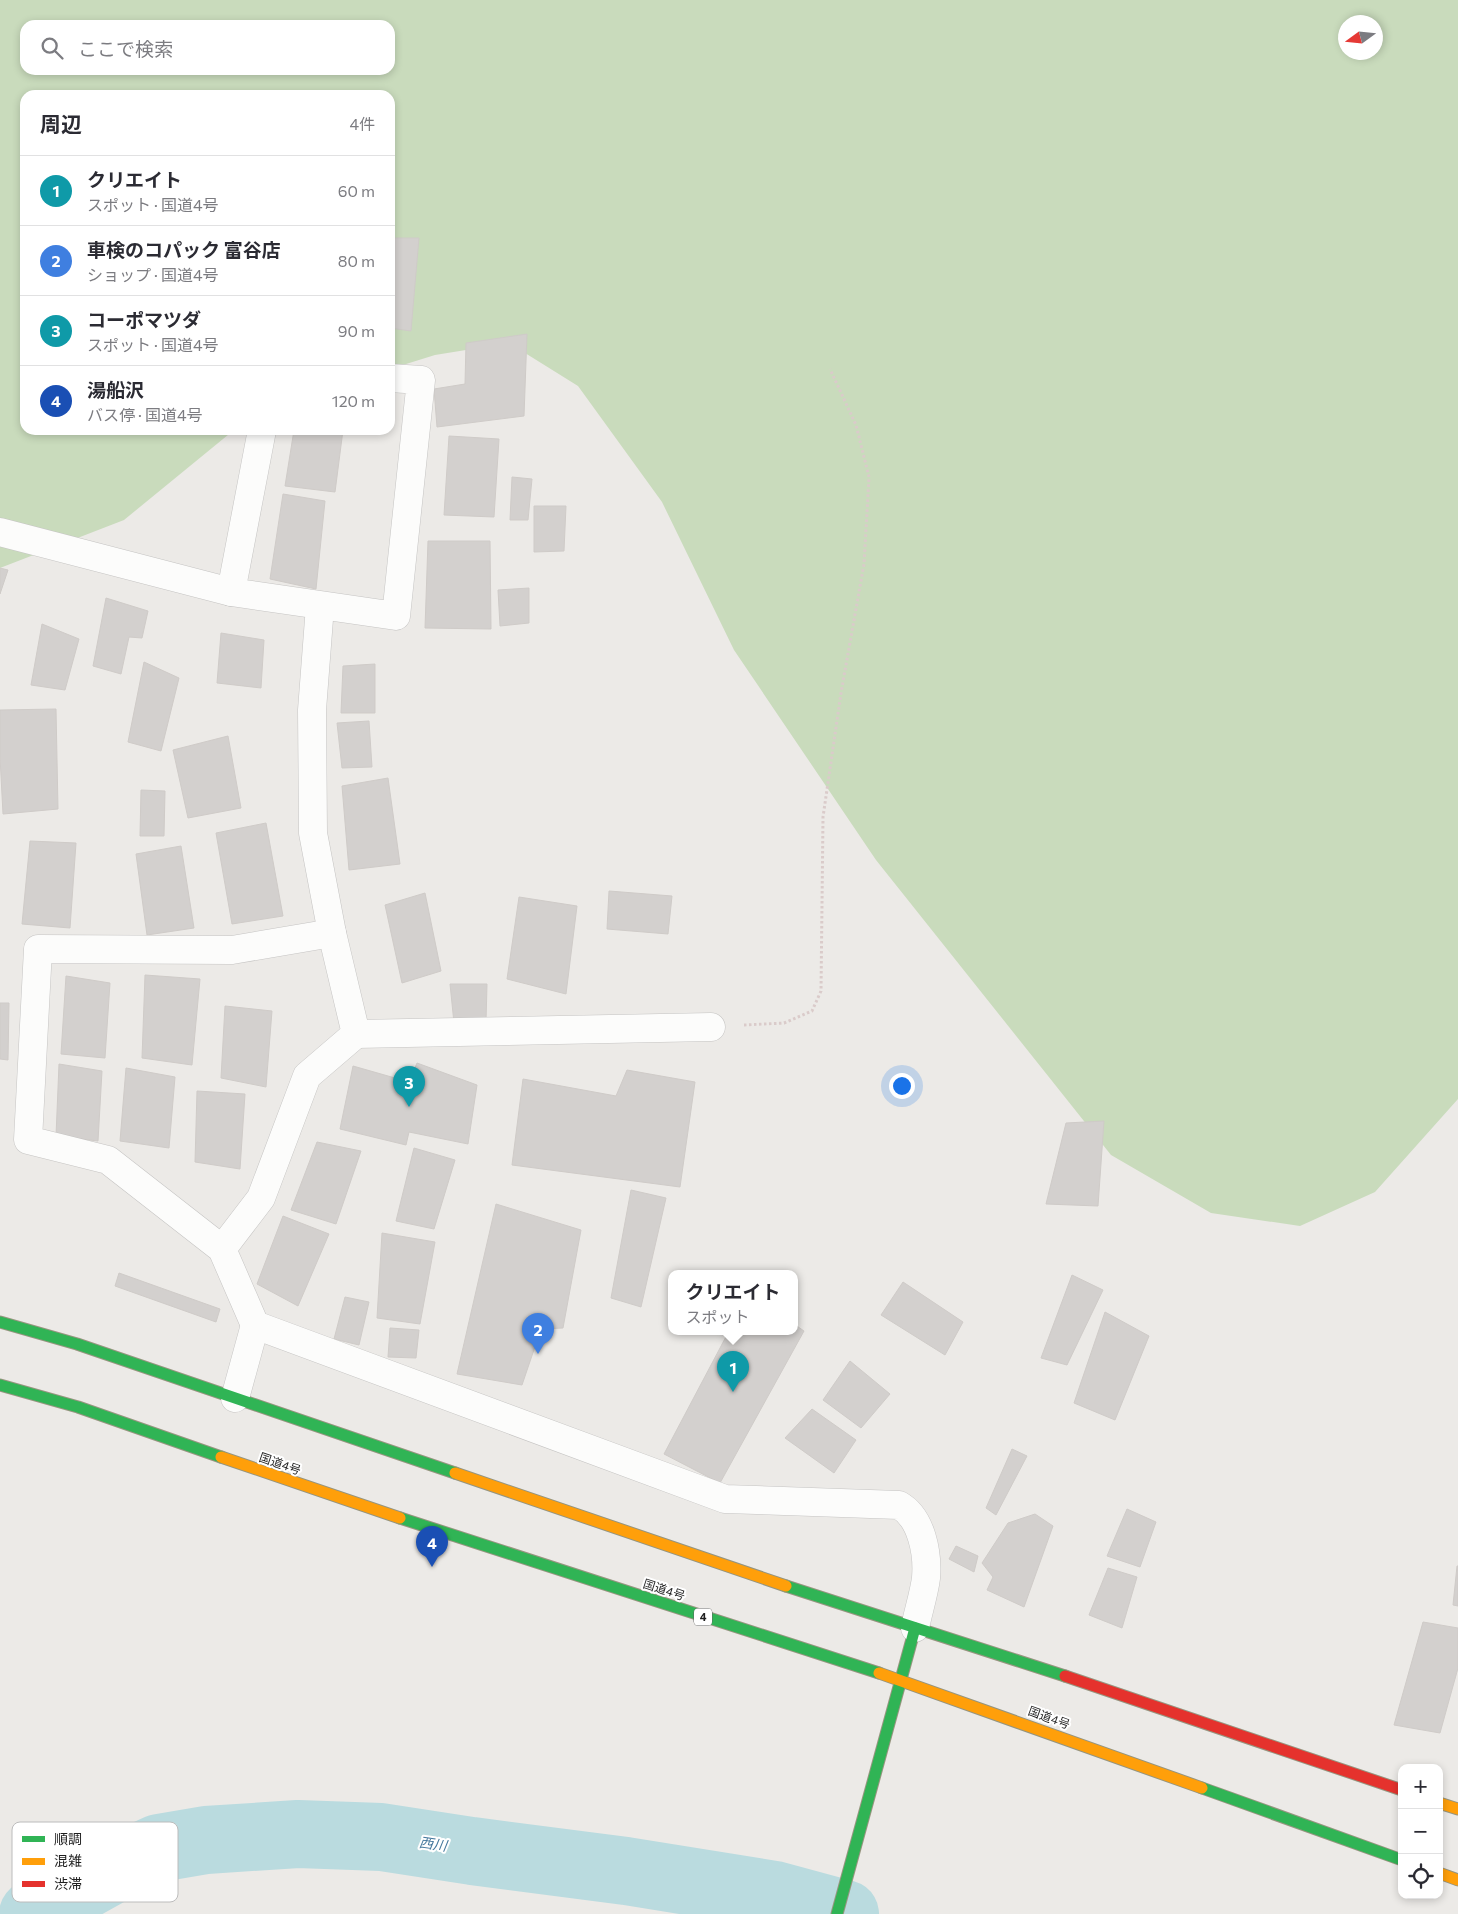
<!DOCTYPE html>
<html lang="ja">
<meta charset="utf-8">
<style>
body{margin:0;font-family:Commissioner,"Noto Sans JP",sans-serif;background:#f2f2f3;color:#2b2b33}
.controls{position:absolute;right:15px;bottom:15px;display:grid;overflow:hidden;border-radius:10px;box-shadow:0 2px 8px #0003}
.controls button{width:45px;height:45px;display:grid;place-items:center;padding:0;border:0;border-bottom:1px solid #e1e1e2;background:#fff;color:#2b2b33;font:25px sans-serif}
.compass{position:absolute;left:1338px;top:15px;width:45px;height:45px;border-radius:50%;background:#fff;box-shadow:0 2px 8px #0003;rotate:255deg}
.you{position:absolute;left:901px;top:1085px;width:18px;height:18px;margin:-12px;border:4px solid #fff;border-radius:50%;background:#1a73e8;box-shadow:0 0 0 8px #1a73e833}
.badge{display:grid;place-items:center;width:32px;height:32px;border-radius:50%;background:#b45309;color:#fff;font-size:16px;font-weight:700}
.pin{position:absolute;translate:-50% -41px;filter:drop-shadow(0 1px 2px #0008)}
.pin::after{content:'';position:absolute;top:26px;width:18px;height:15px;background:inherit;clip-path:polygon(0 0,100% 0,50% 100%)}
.popup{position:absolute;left:668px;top:1270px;width:130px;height:65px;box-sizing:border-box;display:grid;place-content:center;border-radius:10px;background:#fff;filter:drop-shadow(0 1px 4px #0005);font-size:16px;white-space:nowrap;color:#7c7c81}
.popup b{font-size:19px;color:#2b2b33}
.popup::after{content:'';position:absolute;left:50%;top:100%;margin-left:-10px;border:10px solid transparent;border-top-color:#fff}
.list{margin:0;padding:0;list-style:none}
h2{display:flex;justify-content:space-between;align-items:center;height:65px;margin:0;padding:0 20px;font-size:21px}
h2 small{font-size:16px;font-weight:400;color:#7c7c81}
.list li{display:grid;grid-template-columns:32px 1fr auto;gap:15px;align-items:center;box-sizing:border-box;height:70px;padding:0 20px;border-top:1px solid #e1e1e2}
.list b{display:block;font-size:19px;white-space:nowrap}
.list p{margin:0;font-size:16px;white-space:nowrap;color:#7c7c81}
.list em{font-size:16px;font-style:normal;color:#7c7c81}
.icon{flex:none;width:28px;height:28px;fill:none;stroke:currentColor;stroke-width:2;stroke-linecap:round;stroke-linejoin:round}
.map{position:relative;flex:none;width:1458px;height:1914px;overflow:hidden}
.search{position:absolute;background:#fff;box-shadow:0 2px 8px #0003;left:20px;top:20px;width:375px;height:55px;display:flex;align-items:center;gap:12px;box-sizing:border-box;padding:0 18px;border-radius:15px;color:#7c7c81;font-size:19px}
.panel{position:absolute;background:#fff;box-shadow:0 2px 8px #0003;left:20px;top:90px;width:375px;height:345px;border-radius:15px}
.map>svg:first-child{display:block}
.forest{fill:#c9dbbc;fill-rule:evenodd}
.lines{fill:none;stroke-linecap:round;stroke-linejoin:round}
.river{stroke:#badbdf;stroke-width:68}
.building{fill:#d3d0ce;stroke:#cfcbc8}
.street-casing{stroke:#c5c4c3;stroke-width:29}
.fast-casing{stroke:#96957f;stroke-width:13}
.slow-casing{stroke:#96957f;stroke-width:13}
.jam-casing{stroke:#96957f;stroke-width:13}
.path{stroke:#dacbca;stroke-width:3;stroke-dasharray:2.5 2.5;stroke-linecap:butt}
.street{stroke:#fcfcfb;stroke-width:28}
.fast{stroke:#30b455;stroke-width:11}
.slow{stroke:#ff9f0a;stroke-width:11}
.jam{stroke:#e5322d;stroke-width:11}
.labels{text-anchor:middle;stroke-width:4;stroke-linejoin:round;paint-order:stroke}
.shield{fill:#fff;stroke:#626262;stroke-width:1}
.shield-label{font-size:11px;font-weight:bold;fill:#1e1e1e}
.street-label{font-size:12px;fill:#1e1e1e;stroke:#fff}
.water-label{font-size:14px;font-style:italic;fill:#45789d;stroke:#fff}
.key{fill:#fff;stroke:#bcbcbc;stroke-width:1}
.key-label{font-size:14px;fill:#1e1e1e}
</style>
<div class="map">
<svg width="1458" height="1914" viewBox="0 0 1458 1914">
<rect width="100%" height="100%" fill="#eceae7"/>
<path class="forest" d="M0,0H1458V1099L1375,1192L1300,1226L1211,1213L1111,1155L876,860L734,650L662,502L578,386L509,343L435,355L390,369V95H25V430H234L124,520L0,568ZM1346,22H1376V52H1346ZM25,25H390V70H25Z"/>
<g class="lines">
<polyline class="river" points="33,1914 115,1868 159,1848 206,1840 298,1834 381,1837 472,1851 626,1871 775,1895 845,1914"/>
</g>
<g class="building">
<polygon points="390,238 419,238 411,331 390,328"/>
<polygon points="527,334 524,416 437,427 434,389 465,384 466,343"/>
<polygon points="294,430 343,430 335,492 285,486"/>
<polygon points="449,436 499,439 494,517 444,515"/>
<polygon points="512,477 532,479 528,520 510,520"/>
<polygon points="283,494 325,501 316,589 270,579"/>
<polygon points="534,506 566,506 564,551 534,552"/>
<polygon points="428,541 490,541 491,629 425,628"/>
<polygon points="0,568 8,570 0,594"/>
<polygon points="529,588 529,623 500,626 498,590"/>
<polygon points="106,598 148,611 142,638 129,637 121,674 93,666"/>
<polygon points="42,624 79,639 65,690 31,685"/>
<polygon points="221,633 264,640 261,688 217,683"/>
<polygon points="144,662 179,678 161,751 128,742"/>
<polygon points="375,664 375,713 341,713 343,666"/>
<polygon points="56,709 58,809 3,814 0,757 0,710"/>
<polygon points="369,721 372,767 342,768 337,723"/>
<polygon points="228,736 241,808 188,818 173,750"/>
<polygon points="388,778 400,864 349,870 342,786"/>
<polygon points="141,790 165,791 164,836 140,836"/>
<polygon points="266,823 283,916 232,924 216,833"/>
<polygon points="30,841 76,843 70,928 22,924"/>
<polygon points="181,846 194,928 147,935 136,854"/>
<polygon points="609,891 672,896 668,934 607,929"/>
<polygon points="425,893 441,971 402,983 385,905"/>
<polygon points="519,897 577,906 566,994 507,979"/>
<polygon points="145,975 200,979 192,1065 142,1058"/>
<polygon points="66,976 110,983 105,1058 61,1054"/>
<polygon points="450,984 487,984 486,1022 454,1023"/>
<polygon points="0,1003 9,1003 8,1060 0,1059"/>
<polygon points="225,1006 272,1011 266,1087 221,1078"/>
<polygon points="417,1063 477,1085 468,1144 409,1132 406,1145 340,1129 353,1066 409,1082"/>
<polygon points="59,1064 102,1071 98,1141 56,1136"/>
<polygon points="126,1068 175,1077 169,1148 120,1141"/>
<polygon points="627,1070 695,1082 680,1187 512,1165 523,1079 616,1096"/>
<polygon points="197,1091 245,1094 240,1169 195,1162"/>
<polygon points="1104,1121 1098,1206 1046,1204 1066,1123"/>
<polygon points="317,1142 361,1151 336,1224 291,1210"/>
<polygon points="414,1148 455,1160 434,1229 396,1221"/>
<polygon points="631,1190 666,1198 641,1307 611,1298"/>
<polygon points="496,1204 581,1230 563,1328 541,1329 522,1385 457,1374"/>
<polygon points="283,1216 329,1234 298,1306 257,1284"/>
<polygon points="382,1233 435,1242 420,1324 377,1318"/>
<polygon points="119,1273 220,1309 216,1322 115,1286"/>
<polygon points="1072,1275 1103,1290 1067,1365 1041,1358"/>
<polygon points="903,1282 963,1322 945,1355 881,1315"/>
<polygon points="345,1297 369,1302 359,1345 334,1339"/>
<polygon points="1105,1312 1149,1336 1115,1420 1074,1403"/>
<polygon points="794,1324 804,1331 720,1483 664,1454 729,1331 794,1331"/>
<polygon points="390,1328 419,1330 416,1358 388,1357"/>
<polygon points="850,1361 890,1394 861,1428 823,1400"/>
<polygon points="812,1409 856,1440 834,1473 785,1438"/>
<polygon points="1012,1449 1027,1456 996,1515 986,1508"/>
<polygon points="1127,1509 1156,1522 1140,1567 1107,1556"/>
<polygon points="1035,1514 1053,1526 1024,1607 987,1590 993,1577 982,1563 1008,1523"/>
<polygon points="956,1546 978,1556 974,1572 949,1559"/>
<polygon points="1457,1566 1458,1566 1458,1606 1453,1605"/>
<polygon points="1108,1568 1137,1577 1122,1628 1089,1615"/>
<polygon points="1423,1622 1458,1628 1458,1668 1440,1733 1394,1725"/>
</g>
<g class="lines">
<defs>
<g id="street">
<polyline points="262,430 231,592 396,616 421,380 390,378"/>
<polyline points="0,532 231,592"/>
<path d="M320,606L312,710L313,833L332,933L232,950L38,949L28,1140L108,1160L222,1249L255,1325L725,1499L899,1505C922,1518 928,1554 926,1578C924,1594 918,1612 915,1628"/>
<polyline points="356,1034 711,1027"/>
<polyline points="222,1249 261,1198 307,1076 356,1034 332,933"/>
<polyline points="235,1398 255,1325"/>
</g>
<g id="fast">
<polyline points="0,1322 77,1344 455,1473"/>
<polyline points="0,1385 78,1407 221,1457"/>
<polyline points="400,1518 879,1673"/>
<polyline points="786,1586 1065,1676"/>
<polyline points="1202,1788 1402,1860"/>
<polyline points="837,1914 915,1628"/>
</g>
<g id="slow">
<polyline points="221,1457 400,1518"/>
<polyline points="455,1473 786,1586"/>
<polyline points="879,1673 1202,1788"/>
<polyline points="1439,1803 1458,1809"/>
<polyline points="1439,1873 1458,1880"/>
</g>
<polyline id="jam" points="1065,1676 1402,1790"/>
</defs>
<use href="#street" class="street-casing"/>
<use href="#fast" class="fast-casing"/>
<use href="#slow" class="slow-casing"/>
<use href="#jam" class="jam-casing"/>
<polyline class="path" points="744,1025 784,1023 812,1011 821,991 823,817 841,693 864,564 869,477 856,425 830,369"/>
<use href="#street" class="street"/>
<use href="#fast" class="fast"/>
<use href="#slow" class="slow"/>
<use href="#jam" class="jam"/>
</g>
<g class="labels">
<rect class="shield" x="694" y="1608.5" width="18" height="17" rx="4"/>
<g class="shield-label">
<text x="703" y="1621">4</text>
</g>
<g class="street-label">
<text transform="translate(280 1464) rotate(19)" y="4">国道4号</text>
<text transform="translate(664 1590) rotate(18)" y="4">国道4号</text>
<text transform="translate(1049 1718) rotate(20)" y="4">国道4号</text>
</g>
<g class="water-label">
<text transform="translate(433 1844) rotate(8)" y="5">西川</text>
</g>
</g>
<rect x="12" y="1822" width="166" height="80" rx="8" class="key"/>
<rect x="22" y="1836" width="23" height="6" fill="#30b455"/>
<rect x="22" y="1858" width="23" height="7" fill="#ff9f0a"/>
<rect x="22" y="1881" width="23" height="6" fill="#e5322d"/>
<g class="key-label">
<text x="54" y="1844">順調</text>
<text x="54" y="1866">混雑</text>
<text x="54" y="1889">渋滞</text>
</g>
</svg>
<div class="controls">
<button>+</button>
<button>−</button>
<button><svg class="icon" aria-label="locate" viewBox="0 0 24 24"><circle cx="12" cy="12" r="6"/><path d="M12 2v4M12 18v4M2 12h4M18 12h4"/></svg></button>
</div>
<svg class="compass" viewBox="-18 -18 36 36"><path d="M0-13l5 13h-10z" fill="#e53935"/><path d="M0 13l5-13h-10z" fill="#7c7c81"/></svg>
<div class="you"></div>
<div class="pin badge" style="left:733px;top:1392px;background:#0f9aa8">1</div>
<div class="popup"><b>クリエイト</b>スポット</div>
<div class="pin badge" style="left:538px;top:1354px;background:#3f7fe0">2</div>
<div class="pin badge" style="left:409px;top:1107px;background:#0f9aa8">3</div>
<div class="pin badge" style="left:432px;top:1567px;background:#1a4fb4">4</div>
<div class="search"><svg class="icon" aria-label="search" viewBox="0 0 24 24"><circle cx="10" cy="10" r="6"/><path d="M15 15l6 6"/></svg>ここで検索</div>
<section class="panel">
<h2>周辺<small>4件</small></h2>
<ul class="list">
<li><span class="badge" style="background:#0f9aa8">1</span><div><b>クリエイト</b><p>スポット · 国道4号</p></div><em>60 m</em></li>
<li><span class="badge" style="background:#3f7fe0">2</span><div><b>車検のコパック 富谷店</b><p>ショップ · 国道4号</p></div><em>80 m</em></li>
<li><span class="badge" style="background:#0f9aa8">3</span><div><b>コーポマツダ</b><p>スポット · 国道4号</p></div><em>90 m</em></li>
<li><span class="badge" style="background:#1a4fb4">4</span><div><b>湯船沢</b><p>バス停 · 国道4号</p></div><em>120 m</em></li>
</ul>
</section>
</div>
